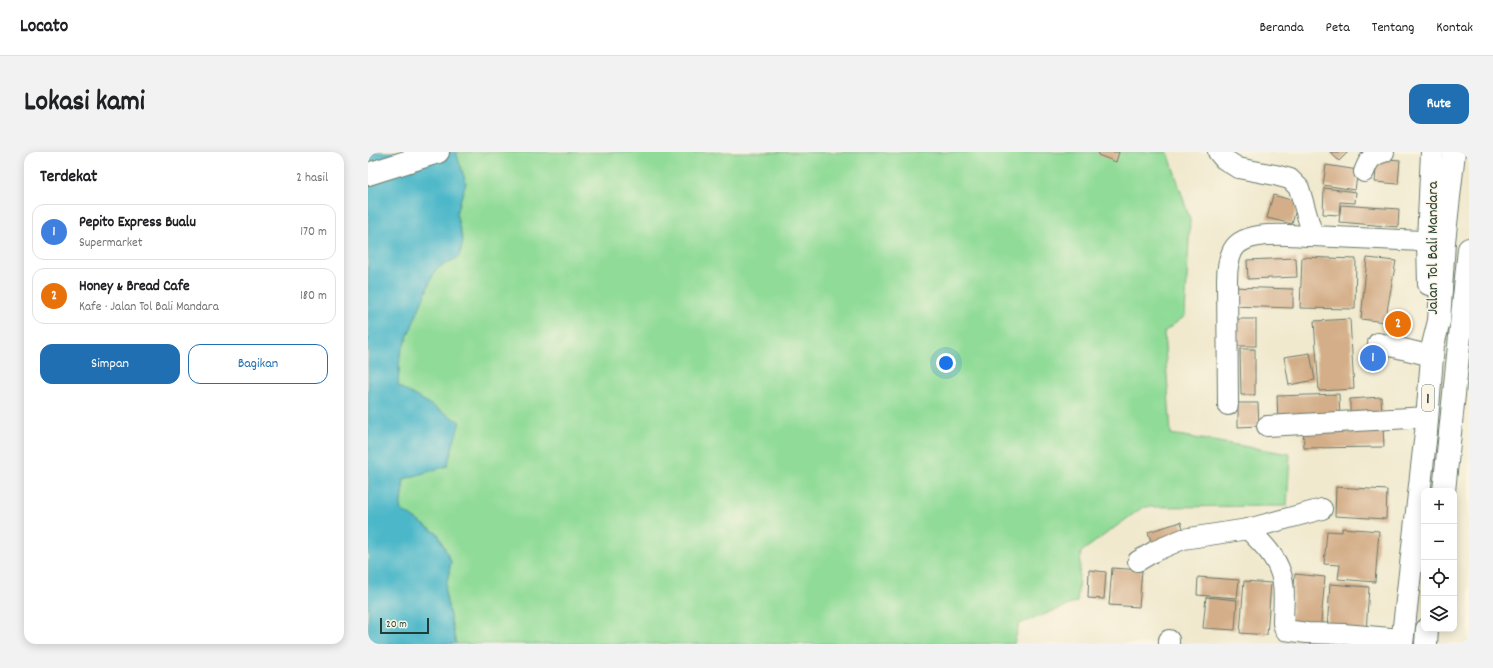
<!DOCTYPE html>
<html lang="id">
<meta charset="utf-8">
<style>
body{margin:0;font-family:Dekko,sans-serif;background:#f2f2f2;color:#202124}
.controls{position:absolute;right:12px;bottom:12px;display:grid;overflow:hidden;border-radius:8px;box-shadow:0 2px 10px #0003}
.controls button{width:36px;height:36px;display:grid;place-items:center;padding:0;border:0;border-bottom:1px solid #e0e0e0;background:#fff;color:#202124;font:20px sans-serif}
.scale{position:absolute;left:12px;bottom:10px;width:49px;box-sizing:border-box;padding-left:4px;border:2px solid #1f3d34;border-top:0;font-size:11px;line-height:14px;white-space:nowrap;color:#1f3d34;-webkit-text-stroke:3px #fcf5e5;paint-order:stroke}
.you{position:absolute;left:578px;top:211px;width:14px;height:14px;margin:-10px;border:3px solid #fff;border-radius:50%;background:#1a73e8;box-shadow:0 0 0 6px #1a73e833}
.badge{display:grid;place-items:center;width:26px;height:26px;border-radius:50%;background:#1f6fb2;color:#fff;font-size:13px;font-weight:700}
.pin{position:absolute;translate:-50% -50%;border:2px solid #fff;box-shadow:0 1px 4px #0006}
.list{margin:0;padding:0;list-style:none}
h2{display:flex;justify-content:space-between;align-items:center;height:52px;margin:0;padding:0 16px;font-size:17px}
h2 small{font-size:13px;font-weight:400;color:#757577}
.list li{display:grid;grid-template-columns:26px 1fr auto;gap:12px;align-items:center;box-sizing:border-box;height:56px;margin:0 8px 8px;padding:0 8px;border:1px solid #e0e0e0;border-radius:12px}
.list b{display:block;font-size:15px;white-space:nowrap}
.list p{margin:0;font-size:13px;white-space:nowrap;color:#757577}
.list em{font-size:13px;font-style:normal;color:#757577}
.actions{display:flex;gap:8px;padding:12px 16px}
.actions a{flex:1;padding:9px 0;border:1px solid #1f6fb2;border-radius:12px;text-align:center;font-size:14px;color:#1f6fb2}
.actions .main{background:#1f6fb2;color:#fff}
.icon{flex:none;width:22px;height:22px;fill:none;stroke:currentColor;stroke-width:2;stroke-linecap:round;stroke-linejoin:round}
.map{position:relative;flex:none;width:1101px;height:492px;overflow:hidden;border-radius:12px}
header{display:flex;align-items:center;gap:24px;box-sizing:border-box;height:56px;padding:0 20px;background:#fff;border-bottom:1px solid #e0e0e0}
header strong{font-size:19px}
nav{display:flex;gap:22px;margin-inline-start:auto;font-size:14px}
.intro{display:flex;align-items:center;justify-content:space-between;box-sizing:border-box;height:96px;padding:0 24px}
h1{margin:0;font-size:28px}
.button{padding:10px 18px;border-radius:12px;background:#1f6fb2;color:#fff;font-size:14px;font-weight:700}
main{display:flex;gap:24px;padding:0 24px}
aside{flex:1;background:#fff;border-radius:12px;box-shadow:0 2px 10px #0003}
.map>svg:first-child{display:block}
.green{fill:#90db97;stroke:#588c66}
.water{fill:#4cb7c9;stroke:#367a7e}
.building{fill:#d4ae89}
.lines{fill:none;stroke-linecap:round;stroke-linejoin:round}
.minor-casing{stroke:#68796a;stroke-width:22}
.highway-casing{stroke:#68796a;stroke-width:24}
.minor{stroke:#fff;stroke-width:20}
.highway{stroke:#fff;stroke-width:22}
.labels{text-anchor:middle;stroke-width:3;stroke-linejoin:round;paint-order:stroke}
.shield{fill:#fcf5e5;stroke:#617469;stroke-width:1}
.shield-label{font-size:15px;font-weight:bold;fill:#1f3d34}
.street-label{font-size:16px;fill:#1f3d34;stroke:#fcf5e5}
</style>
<header>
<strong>Locato</strong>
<nav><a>Beranda</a><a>Peta</a><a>Tentang</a><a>Kontak</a></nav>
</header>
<div class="intro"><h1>Lokasi kami</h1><a class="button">Rute</a></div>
<main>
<aside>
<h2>Terdekat<small>2 hasil</small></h2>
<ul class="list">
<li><span class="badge" style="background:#3f7fe0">1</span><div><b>Pepito Express Bualu</b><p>Supermarket</p></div><em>170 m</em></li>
<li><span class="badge" style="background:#e8710a">2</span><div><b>Honey &amp; Bread Cafe</b><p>Kafe · Jalan Tol Bali Mandara</p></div><em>180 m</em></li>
</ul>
<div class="actions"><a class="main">Simpan</a><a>Bagikan</a></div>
</aside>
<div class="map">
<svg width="1101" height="492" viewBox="0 0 1101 492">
<rect width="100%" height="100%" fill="#fcf5e5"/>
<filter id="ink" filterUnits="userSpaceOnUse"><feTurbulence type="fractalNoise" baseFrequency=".025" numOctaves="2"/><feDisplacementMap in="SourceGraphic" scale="8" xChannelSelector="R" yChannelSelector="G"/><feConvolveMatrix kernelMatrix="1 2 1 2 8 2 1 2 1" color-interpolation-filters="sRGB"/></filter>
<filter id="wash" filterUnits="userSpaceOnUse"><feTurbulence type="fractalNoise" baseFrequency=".012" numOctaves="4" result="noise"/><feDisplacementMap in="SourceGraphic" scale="16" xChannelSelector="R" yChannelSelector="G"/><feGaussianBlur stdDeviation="0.9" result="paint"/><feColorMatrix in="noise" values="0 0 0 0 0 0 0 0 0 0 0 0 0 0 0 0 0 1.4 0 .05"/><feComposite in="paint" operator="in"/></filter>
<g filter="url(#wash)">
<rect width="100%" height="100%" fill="#f0e9ce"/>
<polygon class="green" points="88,0 800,0 822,68 817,164 796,180 803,282 922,302 919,354 775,355 713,400 709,450 651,472 646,492 88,492 77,440 83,410 70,382 32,358 36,327 79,314 30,234 32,203 67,118 95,90 88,61 98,31"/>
<polygon class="water" points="0,0 88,0 98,31 88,61 95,90 91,105 67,118 32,203 30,234 92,270 79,314 36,327 32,357 70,382 83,410 77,440 88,492 0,492"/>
<g id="blocks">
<g class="building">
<polygon points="731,0 751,0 748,10 730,3"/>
<polygon points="962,0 980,0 971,9"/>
<polygon points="1009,6 1032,8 1030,32 1007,30"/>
<polygon points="958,13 990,18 987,38 955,33"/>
<polygon points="956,36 988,40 987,51 972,50 971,63 955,62"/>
<polygon points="905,43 930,50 924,72 899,66"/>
<polygon points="973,53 1031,57 1030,75 971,70"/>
<polygon points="934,105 988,107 987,157 932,156"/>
<polygon points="928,106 929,125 880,127 879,108"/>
<polygon points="999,106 1028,109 1017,170 993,167"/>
<polygon points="863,135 925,137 925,156 862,154"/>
<rect x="865" y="167" width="23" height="27"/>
<polygon points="982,167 986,237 951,239 946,169"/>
<polygon points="872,197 887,197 887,243 873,243"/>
<polygon points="942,201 947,228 921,233 916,205"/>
<polygon points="971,242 972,268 910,269 909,244"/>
<polygon points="1013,245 1014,263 982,265 982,247"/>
<polygon points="870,251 890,251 891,274 870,275"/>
<polygon points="935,274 1015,274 1016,295 936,296"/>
<polygon points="968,335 1019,338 1018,367 967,364"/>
<polygon points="813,370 817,383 784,392 780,380"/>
<polygon points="974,376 1011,379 1007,430 970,427 972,413 956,412 959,379 974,380"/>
<polygon points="744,416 774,418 771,455 741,453"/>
<polygon points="721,418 738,420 736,447 720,446"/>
<polygon points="927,422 957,425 952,481 922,478"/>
<polygon points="830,425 871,428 869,446 829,443"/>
<polygon points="876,429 903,431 899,483 872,481"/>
<polygon points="962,432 1001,435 998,480 959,477"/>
<polygon points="838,445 869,448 867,478 835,476"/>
</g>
</g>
</g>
<g filter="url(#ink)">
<use href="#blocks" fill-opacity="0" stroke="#68796a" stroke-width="1"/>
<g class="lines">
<defs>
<g id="minor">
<polyline points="850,0 856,7 870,16 907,23 922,27 931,36 945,84 1076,90"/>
<path d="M996,20C1001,7 1003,4 1016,0"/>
<polyline points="1010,191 1064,204"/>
<path d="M860,253L859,128C859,118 860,109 864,100C874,76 923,84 945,84"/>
<polyline points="899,274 1059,265"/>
<path d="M880,377C893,390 908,404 913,422C918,437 915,455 915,471L917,478L939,481L975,482L1034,487"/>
<polyline points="770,409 787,399 815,387 880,377 954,357"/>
<polyline points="801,488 801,492"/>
</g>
<g id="highway">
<polyline points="0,22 70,0"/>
<polyline points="1061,132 1060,89 1064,0"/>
<polyline points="1076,339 1101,97"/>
<polyline points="1034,492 1058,280 1065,193 1071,169 1076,90 1086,0"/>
<polyline points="1058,492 1059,477"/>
</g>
</defs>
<use href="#minor" class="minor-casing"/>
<use href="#highway" class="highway-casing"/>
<use href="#minor" class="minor"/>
<use href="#highway" class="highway"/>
</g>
</g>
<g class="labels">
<rect class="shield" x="1054" y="233" width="12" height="26" rx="3"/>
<g class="shield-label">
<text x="1060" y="251">1</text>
</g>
<g class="street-label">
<text transform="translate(1063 96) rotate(-90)" y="6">Jalan Tol Bali Mandara</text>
</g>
</g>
</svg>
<div class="controls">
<button>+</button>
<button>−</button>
<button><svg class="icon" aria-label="locate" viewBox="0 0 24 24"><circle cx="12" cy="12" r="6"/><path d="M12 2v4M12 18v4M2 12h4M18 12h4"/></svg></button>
<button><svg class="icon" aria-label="layers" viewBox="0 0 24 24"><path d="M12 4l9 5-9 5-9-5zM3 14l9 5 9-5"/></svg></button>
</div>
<div class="scale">20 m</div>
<div class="you"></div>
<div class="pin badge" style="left:1005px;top:206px;background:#3f7fe0">1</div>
<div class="pin badge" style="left:1030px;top:172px;background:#e8710a">2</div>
</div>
</main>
